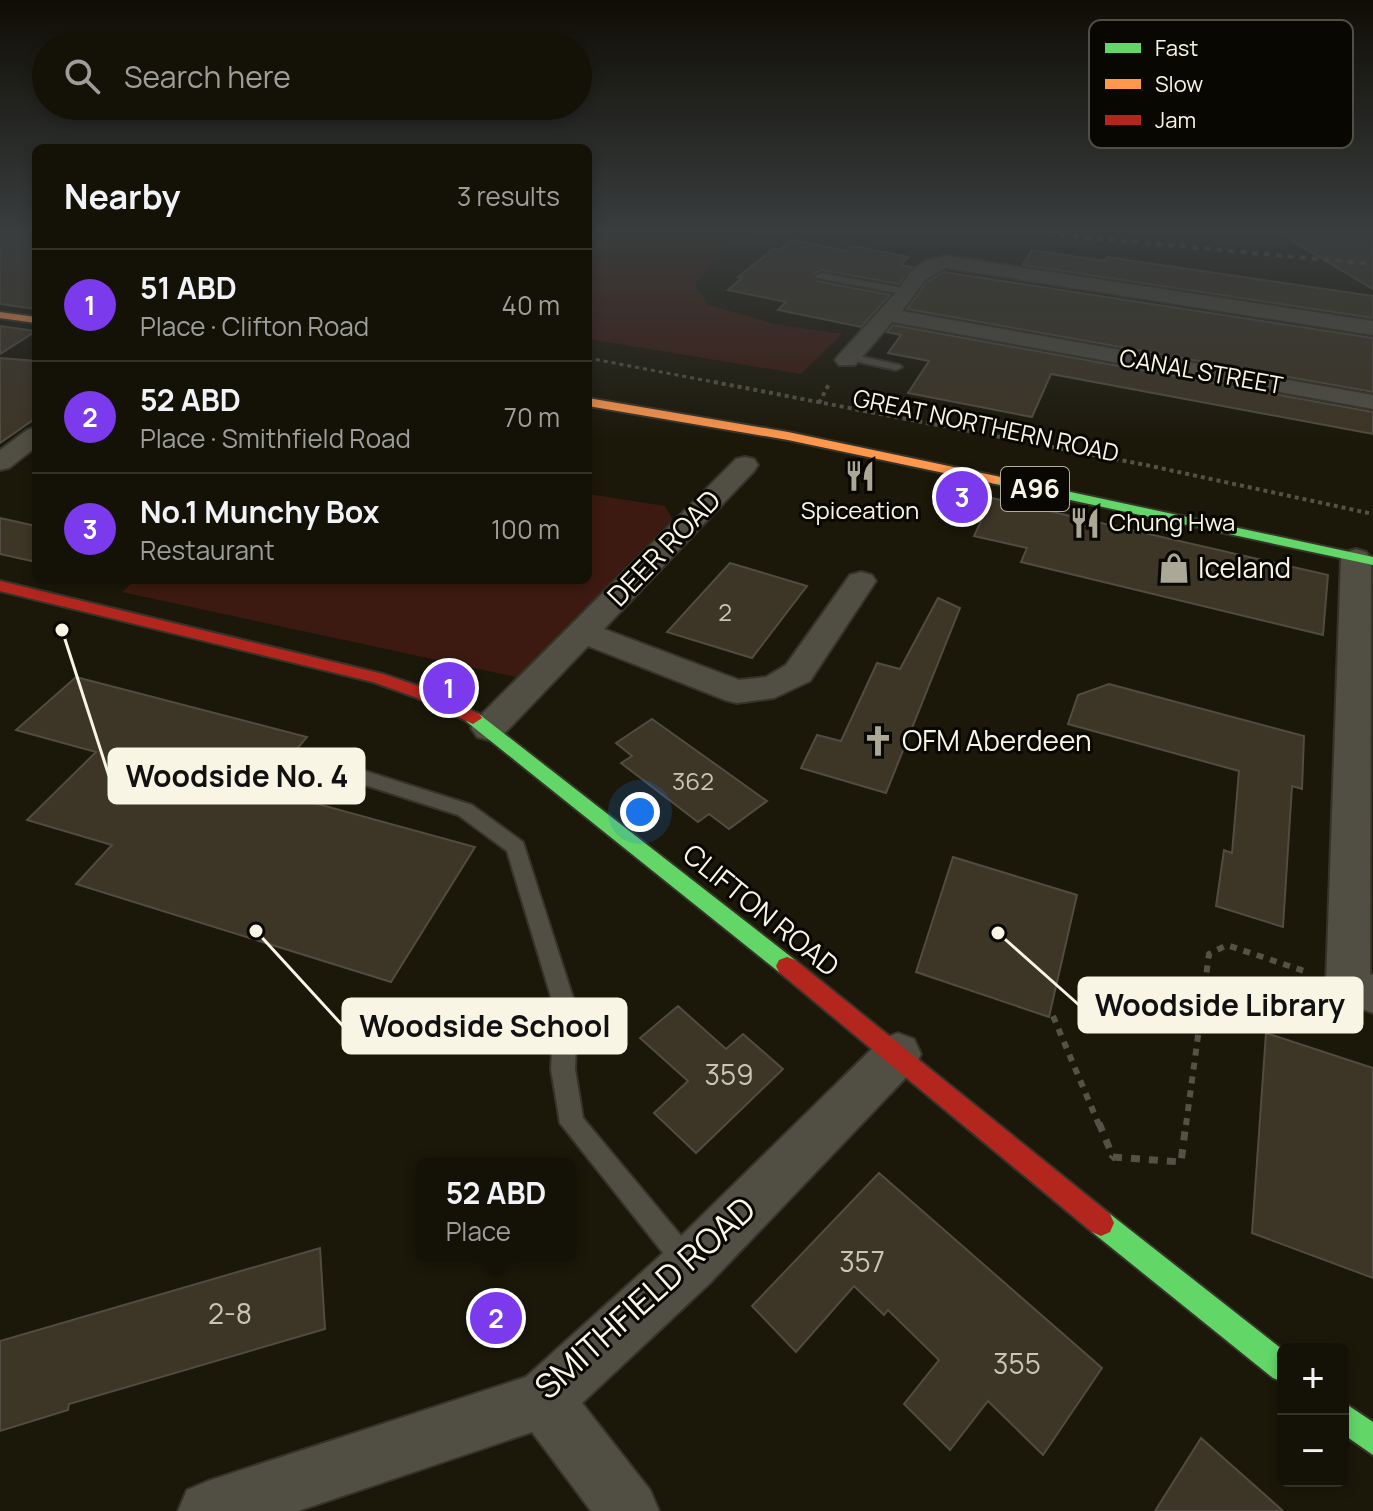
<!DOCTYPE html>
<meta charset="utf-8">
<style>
body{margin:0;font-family:Manrope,sans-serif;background:#1d1b11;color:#f1f3f6}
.controls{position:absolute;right:24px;bottom:24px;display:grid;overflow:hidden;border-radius:12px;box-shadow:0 4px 12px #0003}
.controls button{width:72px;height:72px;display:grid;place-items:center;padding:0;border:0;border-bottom:2px solid #333228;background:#141207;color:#f1f3f6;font:40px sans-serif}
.you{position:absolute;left:640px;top:812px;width:28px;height:28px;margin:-20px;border:6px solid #fff;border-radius:50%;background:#1a73e8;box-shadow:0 0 0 12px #1a73e833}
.badge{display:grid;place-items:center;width:52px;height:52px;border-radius:50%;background:#7c3aed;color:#fff;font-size:26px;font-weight:700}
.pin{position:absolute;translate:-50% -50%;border:4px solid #fff;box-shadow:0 2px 8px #0006}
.popup{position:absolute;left:416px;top:1158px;width:160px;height:104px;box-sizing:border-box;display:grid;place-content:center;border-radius:12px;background:#141207;filter:drop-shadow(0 2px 6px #0005);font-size:26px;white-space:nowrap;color:#9d9e9b}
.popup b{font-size:30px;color:#f1f3f6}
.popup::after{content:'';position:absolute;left:50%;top:100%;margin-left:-16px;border:16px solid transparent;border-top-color:#141207}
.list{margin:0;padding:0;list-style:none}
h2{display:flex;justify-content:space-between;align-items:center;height:104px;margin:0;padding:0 32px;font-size:34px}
h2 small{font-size:26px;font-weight:400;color:#9d9e9b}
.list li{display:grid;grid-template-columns:52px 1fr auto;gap:24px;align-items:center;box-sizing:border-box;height:112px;padding:0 32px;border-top:2px solid #333228}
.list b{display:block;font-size:30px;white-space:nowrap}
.list p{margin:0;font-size:26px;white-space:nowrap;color:#9d9e9b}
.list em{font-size:26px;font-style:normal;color:#9d9e9b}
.icon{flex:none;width:44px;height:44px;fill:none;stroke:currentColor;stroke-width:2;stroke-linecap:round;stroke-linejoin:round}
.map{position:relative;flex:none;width:1373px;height:1511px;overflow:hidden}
.search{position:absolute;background:#141207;box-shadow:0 4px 12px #0003;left:32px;top:32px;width:560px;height:88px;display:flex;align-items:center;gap:20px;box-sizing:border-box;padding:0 28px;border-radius:44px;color:#9d9e9b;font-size:30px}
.panel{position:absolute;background:#141207;box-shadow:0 4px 12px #0003;left:32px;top:144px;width:560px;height:440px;border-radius:12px}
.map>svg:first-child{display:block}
.green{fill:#3c1a11}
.building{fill:#3d3526;stroke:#514c41;stroke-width:2}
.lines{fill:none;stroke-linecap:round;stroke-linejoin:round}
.lane-casing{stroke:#36332a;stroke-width:4}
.street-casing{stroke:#36332a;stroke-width:4}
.fast-casing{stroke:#36332a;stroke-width:4}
.slow-casing{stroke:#36332a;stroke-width:4}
.jam-casing{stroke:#36332a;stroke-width:4}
.path-far3{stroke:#545246;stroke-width:3;stroke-dasharray:4 4;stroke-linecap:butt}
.path-far2{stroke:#545246;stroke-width:4;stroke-dasharray:4 4;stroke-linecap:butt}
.path-far1{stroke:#545246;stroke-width:6;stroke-dasharray:7 7;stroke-linecap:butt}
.path{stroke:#545246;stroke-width:7;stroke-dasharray:9 9;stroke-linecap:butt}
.lane{fill:#514e43;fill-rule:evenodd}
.street{fill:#514e43;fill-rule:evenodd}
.fast{fill:#63d668;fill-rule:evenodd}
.slow{fill:#ff974d;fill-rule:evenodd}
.jam{fill:#b3261e;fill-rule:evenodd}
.rail{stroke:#5c594f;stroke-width:4;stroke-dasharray:6 6;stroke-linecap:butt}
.labels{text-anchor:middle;stroke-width:6;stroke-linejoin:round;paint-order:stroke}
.far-street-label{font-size:24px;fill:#f9f5e4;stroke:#090701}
.far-poi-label{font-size:24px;fill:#f9f5e4;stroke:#090701}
.number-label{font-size:24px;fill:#cac5b4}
.shield{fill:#090701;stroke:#b1aea0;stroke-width:2}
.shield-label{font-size:26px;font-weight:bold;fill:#f9f5e4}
.street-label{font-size:28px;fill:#f9f5e4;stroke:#090701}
.poi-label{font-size:28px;fill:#f9f5e4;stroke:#090701;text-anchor:start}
.near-number-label{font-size:28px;fill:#cac5b4}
.near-street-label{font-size:34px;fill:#f9f5e4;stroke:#090701}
.key{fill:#090701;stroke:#514e45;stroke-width:2}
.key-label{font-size:22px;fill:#f9f5e4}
.leader{fill:none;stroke:#f9f5e4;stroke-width:3}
.callout-dot{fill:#f9f5e4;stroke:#090701;stroke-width:3}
.callout{fill:#f9f5e4;stroke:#f9f5e4;stroke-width:3}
.callout-label{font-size:30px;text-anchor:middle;font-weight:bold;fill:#111}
</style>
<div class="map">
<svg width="1373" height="1511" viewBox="0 0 1373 1511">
<rect width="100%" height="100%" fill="#1b1809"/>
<g class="green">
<polygon points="588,231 775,231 720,251 695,285 709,305 774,324 842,334 801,374 588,339"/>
<polygon points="588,494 665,506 673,520 520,678 122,592 135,580 588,580"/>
</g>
<g class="building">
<polygon points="0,231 36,231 36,309 0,304"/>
<polygon points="1276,231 1373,232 1373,289"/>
<polygon points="792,240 845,251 852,246 909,257 900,265 912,267 899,284 822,270 814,273 816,281 890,295 861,327 778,310 786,302 728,290 742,278 738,277 773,249 779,250"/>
<polygon points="1032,250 1105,261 1107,257 1373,296 1373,318 1023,265"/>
<polygon points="944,272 1373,338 1373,392 907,309 927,282"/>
<polygon points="893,325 1373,412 1373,434 1051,374 1032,417 908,393 929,361 888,353 901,335 887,332"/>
<polygon points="0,326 36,331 0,354"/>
<polygon points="0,358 36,361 36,418 0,443"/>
<polygon points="992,498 1328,575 1323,635 1021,562 1027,548 974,536"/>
<polygon points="0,518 36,526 36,562 0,554"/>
<polygon points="730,563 807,586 752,658 667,632"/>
<polygon points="938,598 960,608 886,793 801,768 817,735 841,741 877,663 900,669"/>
<polygon points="76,677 307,737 263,789 475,847 391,982 76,884 112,845 27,820 96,752 16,730"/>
<polygon points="1109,684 1304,736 1302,789 1292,786 1283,927 1216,906 1224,850 1232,853 1239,771 1068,724 1078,695"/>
<polygon points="652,719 767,801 729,829 709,814 698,822 621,763 632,756 616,743"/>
<polygon points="953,857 1077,895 1049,1017 916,972"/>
<polygon points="678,1006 726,1049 743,1034 783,1069 696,1153 654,1113 688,1081 640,1038"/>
<polygon points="1266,1033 1373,1068 1373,1278 1252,1233"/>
<polygon points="879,1173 1102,1368 1043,1455 988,1401 950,1450 904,1404 939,1360 888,1310 884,1315 854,1286 796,1352 752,1306"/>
<polygon points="320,1248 325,1329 69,1404 68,1410 0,1431 0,1341"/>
<polygon points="1201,1438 1283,1511 1155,1511"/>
</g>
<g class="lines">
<defs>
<g id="lane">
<polygon points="821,273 908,289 913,292 908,295 817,278 816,276"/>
<polygon points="849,354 900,365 902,367 896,370 845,359 845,355"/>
<polygon points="340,763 472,805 523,842 577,1010 575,1069 583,1118 697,1255 701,1264 697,1273 688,1277 679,1273 560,1123 551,1069 555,1010 507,851 458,815 334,775 331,770 334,765"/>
</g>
<g id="street">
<polygon points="946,256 1373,321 1373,335 946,268 925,280 902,311 1373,395 1373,409 892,322 855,365 839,365 835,360 839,355 899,289 910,272 925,261"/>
<polygon points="36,427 36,447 9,468 0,470 0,450 27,430"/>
<polygon points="745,457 754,459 758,465 754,471 604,629 739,680 766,677 786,665 850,575 861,572 872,575 876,581 810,681 774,698 737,703 725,700 588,646 501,737 489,740 477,737 471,728 477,719 736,459"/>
<polygon points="1356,549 1366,552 1371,558 1370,974 1373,975 1373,1013 1333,998 1326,985 1341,558 1346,552"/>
<polygon points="898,1033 914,1039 921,1054 914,1069 709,1284 582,1403 650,1490 659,1511 591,1511 532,1432 298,1511 178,1511 187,1490 208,1481 526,1377 671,1246 882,1039"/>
</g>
<g id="fast">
<polygon points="996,476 1373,557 1373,565 991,483 991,477"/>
<polygon points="473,712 479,714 795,960 798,966 795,972 787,975 779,972 467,722 464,718"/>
<polygon points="1101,1210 1110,1214 1283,1350 1283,1382 1273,1378 1092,1232 1088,1223 1092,1214"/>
<polygon points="1343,1402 1373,1422 1373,1455 1343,1434"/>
</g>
<g id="slow">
<polygon points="0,312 36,317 36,323 0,318"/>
<polygon points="588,398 788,432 996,476 1003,480 996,484 788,440 588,406"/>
</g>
<g id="jam">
<polygon points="0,581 383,674 427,689 479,714 482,718 473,724 415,697 373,682 0,591"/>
<polygon points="787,957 795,960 1110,1214 1114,1223 1110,1232 1101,1236 1092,1232 779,972 776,966 779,960"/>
</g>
</defs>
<use href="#lane" class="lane-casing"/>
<use href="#street" class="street-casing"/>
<use href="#fast" class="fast-casing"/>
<use href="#slow" class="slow-casing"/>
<use href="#jam" class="jam-casing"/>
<polyline class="path-far3" points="588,358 724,384"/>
<g class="path-far2">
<polyline points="714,382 1146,465 1373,514"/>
<polyline points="819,403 829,384"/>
</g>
<g class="path-far1">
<polyline points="1053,1016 1099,1125"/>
<polyline points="1186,1125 1209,954 1227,945 1304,971"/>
</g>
<g class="path">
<polyline points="1099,1123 1113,1157 1111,1159"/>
<polyline points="1113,1157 1181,1162 1186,1123"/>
</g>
<use href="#lane" class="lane"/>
<use href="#street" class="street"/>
<use href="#fast" class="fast"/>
<use href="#slow" class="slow"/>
<use href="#jam" class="jam"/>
<polyline class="rail" points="1013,231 1373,264"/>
</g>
<linearGradient id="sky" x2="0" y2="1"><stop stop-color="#0f0d05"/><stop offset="0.52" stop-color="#393d3e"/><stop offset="1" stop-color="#393d3e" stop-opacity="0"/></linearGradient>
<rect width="1373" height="443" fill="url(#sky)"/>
<defs>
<symbol id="restaurant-bare" viewBox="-9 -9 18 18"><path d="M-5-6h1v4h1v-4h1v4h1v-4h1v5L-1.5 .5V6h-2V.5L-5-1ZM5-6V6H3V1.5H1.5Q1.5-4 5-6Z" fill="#aba897" stroke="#090701" stroke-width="2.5" paint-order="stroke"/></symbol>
<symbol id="shop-bare" viewBox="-9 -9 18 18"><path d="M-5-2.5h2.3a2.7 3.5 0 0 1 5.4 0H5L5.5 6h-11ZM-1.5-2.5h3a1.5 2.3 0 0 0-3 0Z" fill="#aba897" stroke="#090701" stroke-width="2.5" paint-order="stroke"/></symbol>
<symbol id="church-bare" viewBox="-9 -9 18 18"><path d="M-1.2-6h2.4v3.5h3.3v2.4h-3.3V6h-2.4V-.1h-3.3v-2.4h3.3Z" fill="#aba897" stroke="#090701" stroke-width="2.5" paint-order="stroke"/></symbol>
</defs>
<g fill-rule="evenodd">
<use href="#restaurant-bare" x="838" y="454" width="44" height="44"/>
<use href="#restaurant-bare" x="1063" y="501" width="44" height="44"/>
<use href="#shop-bare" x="1152" y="546" width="44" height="44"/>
<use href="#church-bare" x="856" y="719" width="44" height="44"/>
</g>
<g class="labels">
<g class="far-street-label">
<text transform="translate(1201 372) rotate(10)" y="8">CANAL STREET</text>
<text transform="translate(986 426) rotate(12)" y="8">GREAT NORTHERN ROAD</text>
</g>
<g class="far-poi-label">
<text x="860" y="519">Spiceation</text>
<text x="1109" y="531" text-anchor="start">Chung Hwa</text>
</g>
<g class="number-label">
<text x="725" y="621">2</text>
<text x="693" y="790">362</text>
</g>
<rect class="shield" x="1001" y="467" width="68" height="44" rx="6"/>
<g class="shield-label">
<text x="1035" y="498">A96</text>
</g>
<g class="street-label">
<text transform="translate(664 548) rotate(-46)" y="10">DEER ROAD</text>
<text transform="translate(761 910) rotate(39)" y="10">CLIFTON ROAD</text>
</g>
<g class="poi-label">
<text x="1198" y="578">Iceland</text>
<text x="902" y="751">OFM Aberdeen</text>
</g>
<g class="near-number-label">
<text x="729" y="1085">359</text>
<text x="862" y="1272">357</text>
<text x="230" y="1324">2-8</text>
<text x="1017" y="1374">355</text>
</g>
<g class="near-street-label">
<text transform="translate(645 1298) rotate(-42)" y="12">SMITHFIELD ROAD</text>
</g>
</g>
<rect x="1089" y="20" width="264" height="128" rx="12" class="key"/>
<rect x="1105" y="43" width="36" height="10" fill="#63d668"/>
<rect x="1105" y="79" width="36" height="10" fill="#ff974d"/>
<rect x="1105" y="115" width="36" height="10" fill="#b3261e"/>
<g class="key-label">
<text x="1155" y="56">Fast</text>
<text x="1155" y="92">Slow</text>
<text x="1155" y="128">Jam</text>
</g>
<path class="leader" d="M62 630L109 776M998 933L1079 1005M256 931L343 1026"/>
<g class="callout-dot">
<circle cx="62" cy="630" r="8"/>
<circle cx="998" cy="933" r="8"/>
<circle cx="256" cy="931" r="8"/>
</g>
<g class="callout">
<rect x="109" y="749" width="255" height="54" rx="8"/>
<rect x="1079" y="978" width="283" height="54" rx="8"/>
<rect x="343" y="999" width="283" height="54" rx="8"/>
</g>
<g class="callout-label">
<text x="237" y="787">Woodside No. 4</text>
<text x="1220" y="1016">Woodside Library</text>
<text x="485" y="1037">Woodside School</text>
</g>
</svg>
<div class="controls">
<button>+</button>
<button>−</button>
</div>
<div class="you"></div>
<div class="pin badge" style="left:449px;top:688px">1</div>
<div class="pin badge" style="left:496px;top:1318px">2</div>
<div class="popup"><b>52 ABD</b>Place</div>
<div class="pin badge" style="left:962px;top:497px">3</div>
<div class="search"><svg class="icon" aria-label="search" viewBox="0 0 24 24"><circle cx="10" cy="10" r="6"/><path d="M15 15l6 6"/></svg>Search here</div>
<section class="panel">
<h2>Nearby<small>3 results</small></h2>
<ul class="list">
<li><span class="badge">1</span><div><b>51 ABD</b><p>Place · Clifton Road</p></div><em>40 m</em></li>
<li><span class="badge">2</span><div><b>52 ABD</b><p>Place · Smithfield Road</p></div><em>70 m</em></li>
<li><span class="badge">3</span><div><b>No.1 Munchy Box</b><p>Restaurant</p></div><em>100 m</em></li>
</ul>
</section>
</div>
